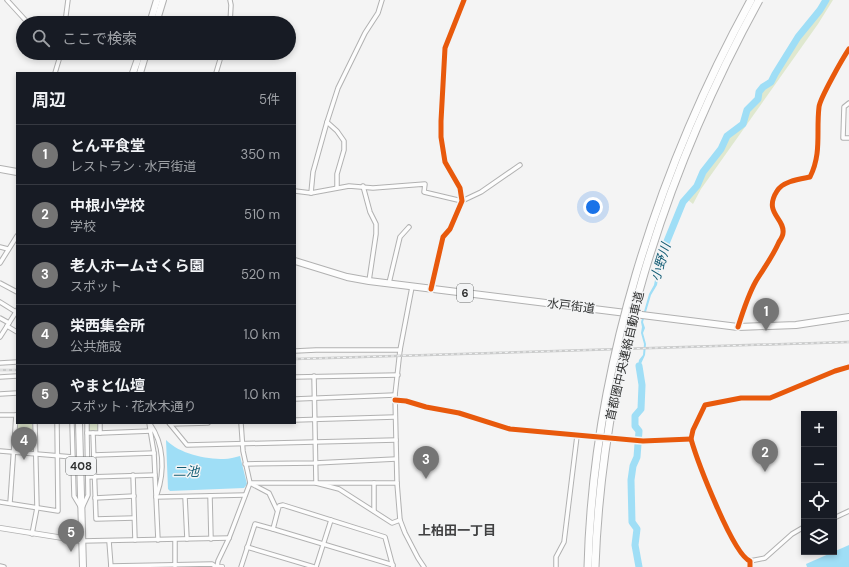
<!DOCTYPE html>
<html lang="ja">
<meta charset="utf-8">
<style>
body{margin:0;font-family:"DM Sans","Noto Sans JP",sans-serif;background:#242831;color:#f1f3f6}
.controls{position:absolute;right:12px;bottom:12px;display:grid;overflow:hidden;border-radius:0px;box-shadow:0 2px 6px #0003}
.controls button{width:36px;height:36px;display:grid;place-items:center;padding:0;border:0;border-bottom:1px solid #363941;background:#171b24;color:#f1f3f6;font:20px sans-serif}
.you{position:absolute;left:593px;top:207px;width:14px;height:14px;margin:-10px;border:3px solid #fff;border-radius:50%;background:#1a73e8;box-shadow:0 0 0 6px #1a73e833}
.badge{display:grid;place-items:center;width:26px;height:26px;border-radius:50%;background:#757575;color:#fff;font-size:13px;font-weight:700}
.pin{position:absolute;translate:-50% -33px;filter:drop-shadow(0 1px 2px #0008)}
.pin::after{content:'';position:absolute;top:21px;width:14px;height:12px;background:inherit;clip-path:polygon(0 0,100% 0,50% 100%)}
.list{margin:0;padding:0;list-style:none}
h2{display:flex;justify-content:space-between;align-items:center;height:52px;margin:0;padding:0 16px;font-size:17px}
h2 small{font-size:13px;font-weight:400;color:#9ea1a6}
.list li{display:grid;grid-template-columns:26px 1fr auto;gap:12px;align-items:center;box-sizing:border-box;height:60px;padding:0 16px;border-top:1px solid #363941}
.list b{display:block;font-size:15px;white-space:nowrap}
.list p{margin:0;font-size:13px;white-space:nowrap;color:#9ea1a6}
.list em{font-size:13px;font-style:normal;color:#9ea1a6}
.icon{flex:none;width:22px;height:22px;fill:none;stroke:currentColor;stroke-width:2;stroke-linecap:round;stroke-linejoin:round}
.map{position:relative;flex:none;width:849px;height:567px;overflow:hidden}
.search{position:absolute;background:#171b24;box-shadow:0 2px 6px #0003;left:16px;top:16px;width:280px;height:44px;display:flex;align-items:center;gap:10px;box-sizing:border-box;padding:0 14px;border-radius:22px;color:#9ea1a6;font-size:15px}
.panel{position:absolute;background:#171b24;box-shadow:0 2px 6px #0003;left:16px;top:72px;width:280px;height:352px;border-radius:0px}
.map>svg:first-child{display:block}
.green{fill:#dfe8cf}
.water{fill:#9fdef6}
.lines{fill:none;stroke-linecap:round;stroke-linejoin:round}
.river{stroke:#9fdef6;stroke-width:7}
.minor-casing{stroke:#b1b1b1;stroke-width:5.5}
.tertiary-casing{stroke:#b1b1b1;stroke-width:6}
.trunk-casing{stroke:#b1b1b1;stroke-width:8}
.minor{stroke:#fdfdfd;stroke-width:3.5}
.tertiary{stroke:#fdfdfd;stroke-width:4.5}
.trunk{stroke:#fdfdfd;stroke-width:6}
.rail-casing{stroke:#cacbcb;stroke-width:2.5}
.rail{stroke:#f3f4f5;stroke-width:1;stroke-dasharray:3;stroke-linecap:butt}
.motorway-bridge-casing{stroke:#b1b1b1;stroke-width:9;stroke-linecap:butt}
.motorway-bridge{stroke:#fdfdfd;stroke-width:7}
.cycleway-casing{stroke:#f3f4f5;stroke-width:8}
.cycleway{stroke:#e8590c;stroke-width:5}
.labels{text-anchor:middle;stroke-width:3;stroke-linejoin:round;paint-order:stroke}
.shield{fill:#f3f4f5;stroke:#6a6c6c;stroke-width:1}
.shield-label{font-size:11px;font-weight:bold;fill:#303131}
.street-label{font-size:12px;fill:#303131;stroke:#f3f4f5}
.water-label{font-size:13px;font-style:italic;fill:#135c74;stroke:#f3f4f5}
.neighbourhood-label{font-size:13px;font-weight:bold;fill:#404041;stroke:#f3f4f5}
</style>
<div class="map">
<svg width="849" height="567" viewBox="0 0 849 567">
<rect width="100%" height="100%" fill="#f4f4f4"/>
<g class="green">
<polygon points="828,0 833,0 818,24 701,189 693,204 688,200 699,186 708,169 722,151 728,136 739,130 742,127 746,115 760,98 760,92 772,82 788,54 822,10"/>
<polygon points="18,423 32,423 33,450 31,452 18,450 16,449"/>
<polygon points="88,423 99,423 99,428 97,430 91,431 88,429"/>
</g>
<g class="water">
<polygon points="667,236 669,237 660,266 657,285 651,295 643,322 645,328 643,333 646,344 645,355 640,366 642,376 640,376 638,366 639,360 643,355 644,344 641,333 642,327 641,322 649,294 654,285 658,265"/>
<path d="M166,440C180,454 205,459 224,459C229,459 235,457 240,456L247,484L244,488L170,491L168,489Z"/>
<polygon points="849,545 849,567 807,567 806,564"/>
</g>
<g class="lines">
<g class="river">
<polyline points="665,246 683,202 697,186 703,172 721,149 727,136 743,124 747,110 758,99 759,92 763,87 771,82 775,74 798,37 820,10 826,0"/>
<polyline points="639,567 635,545 637,529 632,522 631,480 633,466 637,457 639,431 635,426 635,416 641,409 642,385 639,366"/>
</g>
<defs>
<g id="minor">
<polyline points="7,0 28,23"/>
<polyline points="230,0 231,5 230,23"/>
<polyline points="65,23 68,0"/>
<polyline points="55,73 61,53"/>
<polyline points="216,73 222,53"/>
<polyline points="849,103 844,107 843,138 849,138"/>
<polyline points="363,186 370,212 376,224 376,234 369,281"/>
<polyline points="337,187 337,174 344,150 344,141 337,131 327,122 338,88 365,33 378,13 382,0"/>
<polyline points="295,191 311,193 349,186 373,188 425,184 424,192 462,201 481,192 520,165"/>
<polyline points="311,193 313,172 327,122"/>
<polyline points="0,247 8,249"/>
<polyline points="0,263 17,236"/>
<polyline points="0,283 17,292"/>
<polyline points="389,283 400,237 409,227"/>
<polyline points="412,287 400,350 395,395 397,483 400,520 405,533 418,558 424,567"/>
<polyline points="431,289 443,237 450,229 462,201 460,188 445,162 441,137 441,121 445,48 464,0"/>
<polyline points="0,302 16,312 17,310"/>
<polyline points="0,318 9,323"/>
<polyline points="7,326 17,332"/>
<path d="M738,327C743,311 748,295 756,281C764,268 773,256 779,242C781,239 783,236 783,233C785,218 763,213 777,191C783,181 800,179 810,177C822,153 816,132 819,107C820,98 843,58 849,49"/>
<polyline points="0,337 16,312"/>
<polyline points="295,351 316,350 400,350"/>
<polyline points="0,363 17,362"/>
<polyline points="314,376 316,483 339,489 392,523 400,520"/>
<polyline points="0,377 17,376"/>
<polyline points="295,377 398,375"/>
<polyline points="0,394 17,393"/>
<polyline points="295,399 395,395"/>
<polyline points="395,400 406,401 426,407 459,413 510,429 600,437"/>
<polyline points="0,415 17,415"/>
<polyline points="295,420 395,417"/>
<polyline points="72,423 74,496 80,506"/>
<polyline points="87,423 87,433"/>
<polyline points="149,423 154,453 158,540"/>
<polyline points="169,423 187,445 396,440"/>
<polyline points="241,423 243,451 250,483 269,493 277,510"/>
<path d="M150,424C164,444 165,471 157,494"/>
<polyline points="170,424 208,423"/>
<polyline points="93,433 96,519 134,518"/>
<polyline points="100,433 151,431"/>
<polyline points="608,438 643,441 691,439"/>
<polyline points="0,451 73,457"/>
<polyline points="94,455 154,453"/>
<polyline points="245,464 315,463 396,459"/>
<polyline points="133,475 135,540"/>
<polyline points="88,477 155,475"/>
<polyline points="210,496 211,539"/>
<polyline points="156,497 245,495"/>
<polyline points="185,497 187,539"/>
<polyline points="95,498 134,496"/>
<polyline points="0,502 58,511 57,423"/>
<polyline points="10,503 16,415"/>
<polyline points="82,508 88,495 87,433 100,433 100,423"/>
<polyline points="374,511 374,483"/>
<polyline points="834,518 849,511"/>
<polyline points="273,529 393,565"/>
<polyline points="32,534 37,508 35,423"/>
<polyline points="82,541 229,538"/>
<polyline points="109,541 111,567"/>
<polyline points="247,547 314,567"/>
<polyline points="750,561 765,558 792,534 804,527"/>
<polyline points="0,566 4,567"/>
<polyline points="111,566 212,564 216,567"/>
<polyline points="175,566 175,540"/>
<polyline points="217,567 218,561 229,538 250,483 397,483"/>
<polyline points="241,567 255,524 273,529 279,506 283,505 385,537 393,567"/>
<polyline points="316,567 331,520"/>
<polyline points="556,567 556,557 564,542 577,436"/>
<path d="M750,567V561C733,555 697,460 691,439L693,430L705,405L741,398H770L835,371L849,367"/>
</g>
<g id="tertiary">
<polyline points="0,528 82,541"/>
<polyline points="219,567 222,567"/>
</g>
<g id="trunk">
<polyline points="150,23 157,0"/>
<polyline points="156,23 163,0"/>
<polyline points="133,73 140,53"/>
<polyline points="140,73 146,53"/>
<polyline points="0,169 17,172"/>
<polyline points="295,261 347,277 369,281 738,327 796,325 849,317"/>
<polyline points="79,423 83,567"/>
</g>
</defs>
<use href="#minor" class="minor-casing"/>
<use href="#tertiary" class="tertiary-casing"/>
<use href="#trunk" class="trunk-casing"/>
<use href="#minor" class="minor"/>
<use href="#tertiary" class="tertiary"/>
<use href="#trunk" class="trunk"/>
<defs>
<g id="rail">
<polyline points="295,359 849,342"/>
<polyline points="0,370 17,370"/>
</g>
</defs>
<use href="#rail" class="rail-casing"/>
<use href="#rail" class="rail"/>
<defs>
<g id="motorway-bridge">
<path d="M588,567C593,371 657,171 751,0"/>
<path d="M595,567C602,368 664,173 759,0"/>
</g>
</defs>
<use href="#motorway-bridge" class="motorway-bridge-casing"/>
<use href="#motorway-bridge" class="motorway-bridge"/>
<defs>
<g id="cycleway">
<polyline points="431,289 443,237 450,229 462,201 460,188 445,162 441,137 441,121 445,48 464,0"/>
<path d="M738,327C743,311 748,295 756,281C764,268 773,256 779,242C781,239 783,236 783,233C785,218 763,213 777,191C783,181 800,179 810,177C822,153 816,132 819,107C820,98 843,58 849,49"/>
<polyline points="395,400 406,401 426,407 459,413 510,429 643,441 691,439"/>
<path d="M750,567V561C733,555 697,460 691,439L693,430L705,405L741,398H770L835,371L849,367"/>
</g>
</defs>
<use href="#cycleway" class="cycleway-casing"/>
<use href="#cycleway" class="cycleway"/>
</g>
<g class="labels">
<g class="shield">
<rect x="457" y="284" width="16" height="18" rx="3"/>
<rect x="66" y="457" width="30" height="18" rx="3"/>
</g>
<g class="shield-label">
<text x="465" y="297">6</text>
<text x="81" y="470">408</text>
</g>
<g class="street-label">
<text transform="translate(571 306) rotate(7)" y="4">水戸街道</text>
<text transform="translate(625 356) rotate(-77)" y="4">首都圏中央連絡自動車道</text>
</g>
<g class="water-label">
<text transform="translate(660 262) rotate(-73)" y="5">小野川</text>
<text x="186" y="476">二池</text>
</g>
<g class="neighbourhood-label">
<text x="457" y="535">上柏田一丁目</text>
</g>
</g>
</svg>
<div class="controls">
<button>+</button>
<button>−</button>
<button><svg class="icon" aria-label="locate" viewBox="0 0 24 24"><circle cx="12" cy="12" r="6"/><path d="M12 2v4M12 18v4M2 12h4M18 12h4"/></svg></button>
<button><svg class="icon" aria-label="layers" viewBox="0 0 24 24"><path d="M12 4l9 5-9 5-9-5zM3 14l9 5 9-5"/></svg></button>
</div>
<div class="you"></div>
<div class="pin badge" style="left:766px;top:331px">1</div>
<div class="pin badge" style="left:765px;top:472px">2</div>
<div class="pin badge" style="left:426px;top:479px">3</div>
<div class="pin badge" style="left:24px;top:460px">4</div>
<div class="pin badge" style="left:71px;top:552px">5</div>
<div class="search"><svg class="icon" aria-label="search" viewBox="0 0 24 24"><circle cx="10" cy="10" r="6"/><path d="M15 15l6 6"/></svg>ここで検索</div>
<section class="panel">
<h2>周辺<small>5件</small></h2>
<ul class="list">
<li><span class="badge">1</span><div><b>とん平食堂</b><p>レストラン · 水戸街道</p></div><em>350 m</em></li>
<li><span class="badge">2</span><div><b>中根小学校</b><p>学校</p></div><em>510 m</em></li>
<li><span class="badge">3</span><div><b>老人ホームさくら園</b><p>スポット</p></div><em>520 m</em></li>
<li><span class="badge">4</span><div><b>栄西集会所</b><p>公共施設</p></div><em>1.0 km</em></li>
<li><span class="badge">5</span><div><b>やまと仏壇</b><p>スポット · 花水木通り</p></div><em>1.0 km</em></li>
</ul>
</section>
</div>
